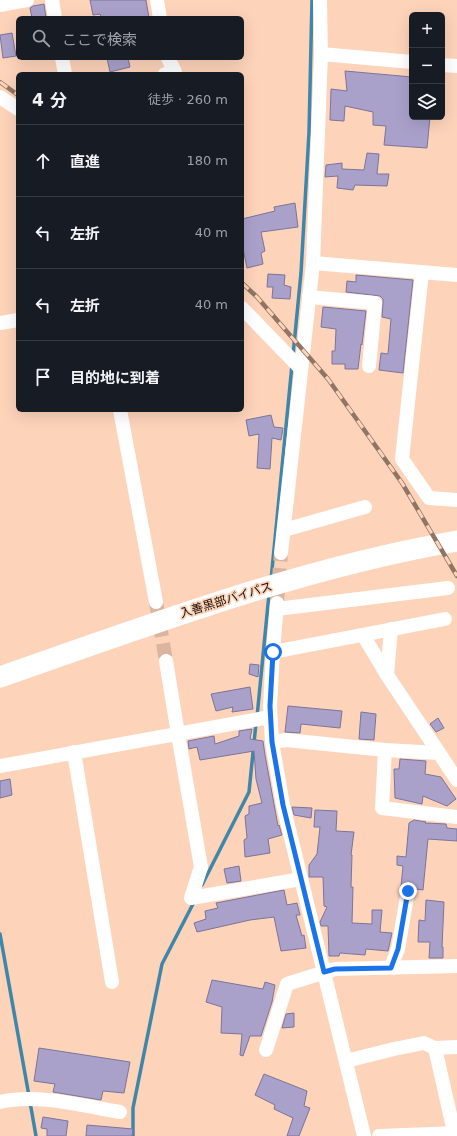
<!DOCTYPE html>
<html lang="ja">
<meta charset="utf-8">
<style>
body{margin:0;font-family:"DejaVu Sans","Noto Sans JP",sans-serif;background:#242831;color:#f1f3f6}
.controls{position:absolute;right:12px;top:12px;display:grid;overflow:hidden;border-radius:6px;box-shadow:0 4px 16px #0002}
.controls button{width:36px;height:36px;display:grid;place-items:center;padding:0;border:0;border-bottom:1px solid #363941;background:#171b24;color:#f1f3f6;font:20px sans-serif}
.stop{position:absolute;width:12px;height:12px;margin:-9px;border:3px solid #1a73e8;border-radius:50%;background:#fff}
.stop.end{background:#1a73e8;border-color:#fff;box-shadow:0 1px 4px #0008}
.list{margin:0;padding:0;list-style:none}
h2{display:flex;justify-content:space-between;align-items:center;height:52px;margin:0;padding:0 16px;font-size:17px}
h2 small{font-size:13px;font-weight:400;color:#9ea1a6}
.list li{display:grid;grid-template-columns:26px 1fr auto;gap:12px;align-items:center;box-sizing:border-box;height:72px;padding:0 16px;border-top:1px solid #363941}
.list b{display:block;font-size:15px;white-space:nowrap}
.list em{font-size:13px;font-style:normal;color:#9ea1a6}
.icon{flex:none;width:22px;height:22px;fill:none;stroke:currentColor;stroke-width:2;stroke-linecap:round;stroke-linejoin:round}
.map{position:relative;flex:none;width:457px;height:1136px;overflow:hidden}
.search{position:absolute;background:#171b24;box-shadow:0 4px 16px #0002;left:16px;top:16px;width:228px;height:44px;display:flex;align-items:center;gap:10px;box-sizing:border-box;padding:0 14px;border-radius:6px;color:#9ea1a6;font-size:15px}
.panel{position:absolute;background:#171b24;box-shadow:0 4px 16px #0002;left:16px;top:72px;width:228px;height:340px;border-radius:6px}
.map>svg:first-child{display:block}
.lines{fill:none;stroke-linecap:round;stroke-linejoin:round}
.stream{stroke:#3e86aa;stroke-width:3.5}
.building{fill:#a9a1ca;stroke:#7c749a}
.minor-tunnel{stroke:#dbb59f;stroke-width:14;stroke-dasharray:14 7;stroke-linecap:butt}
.minor{stroke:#fff;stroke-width:14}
.highway{stroke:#fff;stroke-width:21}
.rail-casing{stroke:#917564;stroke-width:4.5}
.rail{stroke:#fdd3ba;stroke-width:3;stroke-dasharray:9;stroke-linecap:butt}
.route{stroke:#1a73e8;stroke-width:5}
.labels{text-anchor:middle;stroke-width:3.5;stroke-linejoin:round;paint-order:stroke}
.street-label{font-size:12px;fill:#180b03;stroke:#fdd3ba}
</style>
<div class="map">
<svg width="457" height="1136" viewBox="0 0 457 1136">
<rect width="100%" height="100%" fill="#fdd3ba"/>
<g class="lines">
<g class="stream">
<polyline points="293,355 301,273 309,132 312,0"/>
<polyline points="271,580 292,365"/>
<polyline points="257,717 269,594"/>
<polyline points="202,885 249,792 256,723"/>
<polyline points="0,934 29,1096"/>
<polyline points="30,1102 36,1136"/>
<polyline points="133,1136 133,1108 162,964 194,902"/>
</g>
</g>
<g class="building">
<polygon points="90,0 146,0 149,18 101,18 100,14 93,15"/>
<polygon points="44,4 46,18 32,18 30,8 33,6"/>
<polygon points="12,33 16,56 3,58 0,35"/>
<polygon points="107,58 128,58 130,67 110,72"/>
<polygon points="345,71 412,77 412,117 430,117 427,148 384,145 386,126 373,125 373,112 345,106 344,121 330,120 331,89 347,91"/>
<polygon points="367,153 379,154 377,174 389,174 387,186 355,185 353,190 337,188 338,176 325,177 326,165 342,163 342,169 364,170"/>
<polygon points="295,203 298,227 261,232 265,251 261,253 263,264 247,268 242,244 242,219 275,211 274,207"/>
<polygon points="268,274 285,275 284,285 291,287 290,299 272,298 273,287 267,287"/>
<polygon points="356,275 413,280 403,373 379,370 381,353 388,354 391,319 382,317 383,303 383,299 380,296 346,292 347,281 356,282"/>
<polygon points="323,307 366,311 362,345 361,344 358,369 345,369 345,364 332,364 332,351 335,351 336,329 321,327"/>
<polygon points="271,415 274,427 283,428 281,440 272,438 270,469 257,468 259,434 249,436 246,420"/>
<polygon points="250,664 259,665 258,677 249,674"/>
<polygon points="250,687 253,709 232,712 233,707 216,711 211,694"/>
<polygon points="288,706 342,711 340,728 301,724 300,733 285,732"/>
<polygon points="361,712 376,714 374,740 359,739"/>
<polygon points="438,718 444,728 436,732 430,724"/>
<polygon points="252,729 250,739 263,741 265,755 278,826 279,825 282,835 268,839 270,853 245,857 244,840 247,838 245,816 249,814 249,806 262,803 256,779 254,751 200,760 197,747 189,749 188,741 214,736 215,744 239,736 239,731"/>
<polygon points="400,759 426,761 425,774 441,777 456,799 447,806 423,796 422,804 395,798 394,769 399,769"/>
<polygon points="10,779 12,795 0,798 0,781"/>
<polygon points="292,807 312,808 311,818 294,815"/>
<polygon points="315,810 337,811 336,831 354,832 351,855 352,855 351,887 353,887 352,923 372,924 372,910 382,910 380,932 392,933 388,951 366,949 365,955 340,953 339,956 329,956 328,926 321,926 320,922 327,907 324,906 323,877 309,877 309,865 317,854 320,827 314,827"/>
<polygon points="414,820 426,822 425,823 446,824 447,828 457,829 457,841 428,839 423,890 416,889 414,885 410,883 405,883 401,886 403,866 397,865 397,856 406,857 409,823"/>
<polygon points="239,866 241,881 227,883 224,869"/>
<polygon points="284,890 287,905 297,903 300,915 296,915 302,936 304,935 306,948 281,951 274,917 250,920 197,932 194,923 206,919 205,911 218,908 216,903"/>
<polygon points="426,900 444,902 442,947 443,947 443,958 429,958 430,942 418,942 419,920 425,921"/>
<polygon points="212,980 263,989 265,982 275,985 272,1002 261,1036 250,1036 243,1056 240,1055 242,1034 221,1033 222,1007 206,1002"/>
<polygon points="294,1013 294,1027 282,1028 286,1014"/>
<polygon points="39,1048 130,1062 124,1093 103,1091 101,1100 53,1092 55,1084 34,1081"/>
<polygon points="264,1074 307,1091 304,1106 310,1108 299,1136 287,1136 293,1118 274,1109 275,1105 255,1095"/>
<polygon points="43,1117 68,1121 66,1136 47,1136 47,1129 41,1128"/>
<polygon points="87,1125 133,1129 132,1136 86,1136"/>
</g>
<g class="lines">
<g class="minor-tunnel">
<polyline points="156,602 166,661"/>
<polyline points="277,603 281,553"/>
</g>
<g class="minor">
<polyline points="52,0 55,18"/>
<polyline points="157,0 160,18"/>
<polyline points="0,5 27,0"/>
<polyline points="321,54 412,62"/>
<polyline points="62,58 65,74"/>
<polyline points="442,65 457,66"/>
<polyline points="165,74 175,72 168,58"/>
<polyline points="0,97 18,109"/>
<polyline points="313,263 457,275"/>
<polyline points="422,272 402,459 429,498 457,500"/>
<polyline points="309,297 375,303 369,366"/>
<polyline points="242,308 301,369"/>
<polyline points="0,323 18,320"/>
<polyline points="120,410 156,602"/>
<polyline points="284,530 365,507"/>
<polyline points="281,553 313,263 321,54 320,0"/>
<polyline points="277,603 273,652 270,706 272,742 283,805 364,1136"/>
<polyline points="277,609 448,588"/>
<polyline points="391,629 387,675 439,753"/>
<polyline points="363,635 387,675"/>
<polyline points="273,652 445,619"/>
<polyline points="166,661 178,734 201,867 191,898 301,879"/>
<polyline points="272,742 286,740 385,750 382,808 457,817"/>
<polyline points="385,750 439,753 457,780"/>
<polyline points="74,752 112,982"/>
<polyline points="0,766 270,717"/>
<polyline points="391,967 398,949 408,891"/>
<polyline points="435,1048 454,1132"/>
<polyline points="266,1050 287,984 335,969 457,966"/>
<polyline points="346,1061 394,1049 424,1043 435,1048 457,1047"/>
<path d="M0,1102C37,1093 83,1106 120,1112"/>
<polyline points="379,1136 457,1133"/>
</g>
<path class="highway" d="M0,677C150,625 300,568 457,541"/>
<defs>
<g id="rail">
<polyline points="0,82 18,95"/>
<polyline points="242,283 257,297 328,379 402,483 457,576"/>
</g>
</defs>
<use href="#rail" class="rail-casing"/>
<use href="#rail" class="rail"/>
</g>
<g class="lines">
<polyline class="route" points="273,652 270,706 272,742 283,805 324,972 335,969 391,968 398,949 408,891"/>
</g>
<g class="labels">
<g class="street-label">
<text transform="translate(226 600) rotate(-17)" y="4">入善黒部バイパス</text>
</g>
</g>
</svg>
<div class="controls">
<button>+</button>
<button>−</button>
<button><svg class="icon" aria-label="layers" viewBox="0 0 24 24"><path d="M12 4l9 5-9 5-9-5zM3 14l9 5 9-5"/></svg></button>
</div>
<div class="stop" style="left:273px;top:652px"></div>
<div class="stop end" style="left:408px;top:891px"></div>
<div class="search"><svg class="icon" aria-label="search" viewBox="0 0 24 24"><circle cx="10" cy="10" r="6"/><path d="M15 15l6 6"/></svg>ここで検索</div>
<section class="panel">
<h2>4 分<small>徒歩 · 260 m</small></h2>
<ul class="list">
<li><svg class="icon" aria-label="ahead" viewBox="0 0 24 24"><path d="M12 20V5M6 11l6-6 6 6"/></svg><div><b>直進</b></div><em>180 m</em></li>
<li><svg class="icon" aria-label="left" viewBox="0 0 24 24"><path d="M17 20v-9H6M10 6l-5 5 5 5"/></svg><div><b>左折</b></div><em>40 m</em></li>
<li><svg class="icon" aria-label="left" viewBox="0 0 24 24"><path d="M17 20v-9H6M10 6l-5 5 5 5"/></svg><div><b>左折</b></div><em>40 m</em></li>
<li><svg class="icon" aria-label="arrive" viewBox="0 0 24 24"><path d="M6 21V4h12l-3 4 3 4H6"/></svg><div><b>目的地に到着</b></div></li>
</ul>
</section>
</div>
